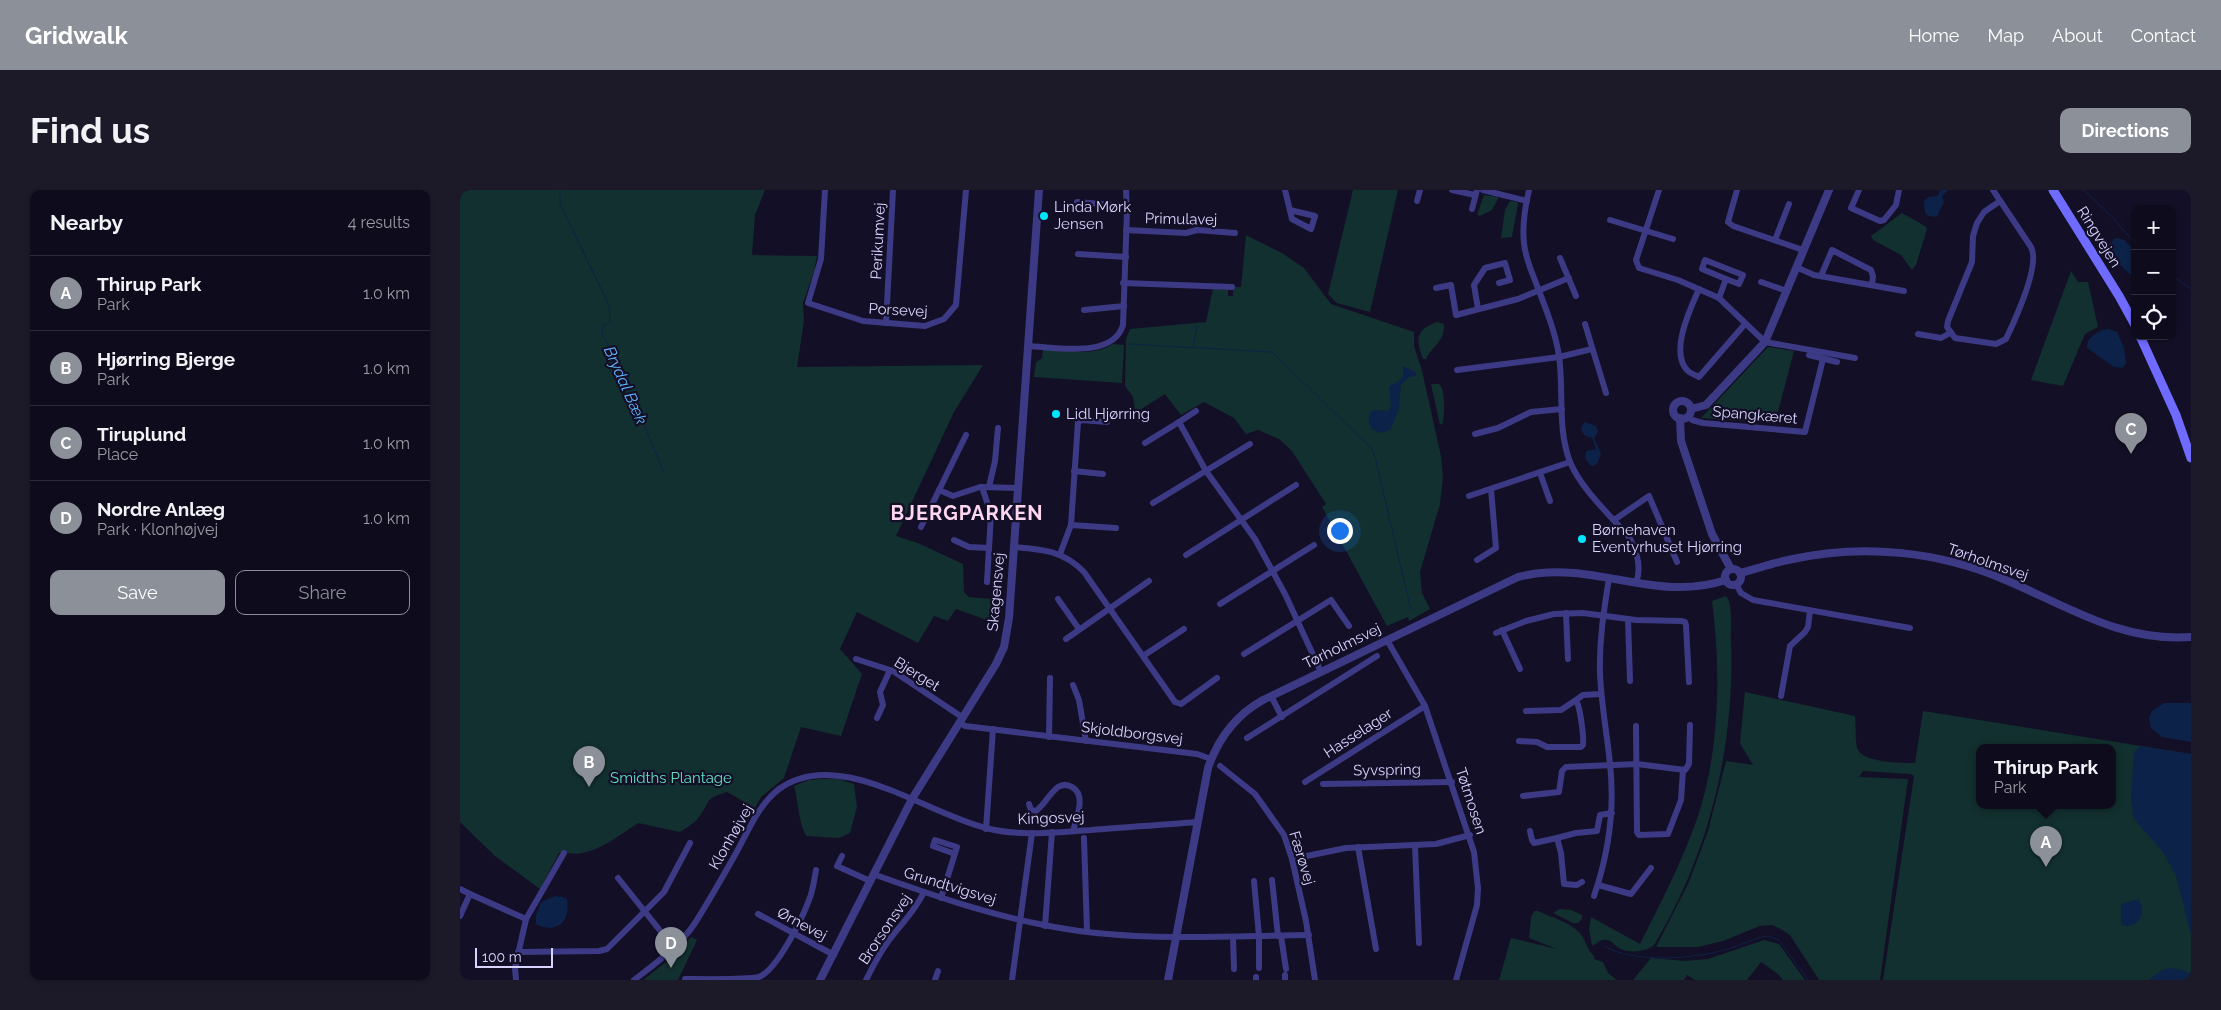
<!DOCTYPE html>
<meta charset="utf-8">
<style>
body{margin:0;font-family:Raleway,sans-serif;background:#1c1929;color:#f1f3f6}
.controls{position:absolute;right:15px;top:15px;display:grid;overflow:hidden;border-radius:10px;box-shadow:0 1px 4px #0004}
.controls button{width:45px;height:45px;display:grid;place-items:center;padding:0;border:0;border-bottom:1px solid #2e2b3b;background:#0e0b1c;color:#f1f3f6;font:25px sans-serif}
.scale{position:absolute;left:15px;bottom:12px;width:78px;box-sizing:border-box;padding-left:5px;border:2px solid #d9d4ff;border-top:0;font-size:14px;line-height:18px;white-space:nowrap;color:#d9d4ff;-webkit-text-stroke:4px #130f26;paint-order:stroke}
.you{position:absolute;left:879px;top:340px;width:18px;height:18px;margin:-12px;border:4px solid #fff;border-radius:50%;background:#1a73e8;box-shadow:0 0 0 8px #1a73e833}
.badge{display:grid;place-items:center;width:32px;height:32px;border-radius:50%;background:#8c9099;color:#fff;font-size:16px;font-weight:700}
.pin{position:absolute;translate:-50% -41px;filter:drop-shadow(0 1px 2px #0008)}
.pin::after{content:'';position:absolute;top:26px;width:18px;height:15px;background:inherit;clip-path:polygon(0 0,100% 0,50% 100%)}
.popup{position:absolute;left:1516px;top:554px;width:140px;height:65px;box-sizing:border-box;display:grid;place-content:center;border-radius:10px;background:#0e0b1c;filter:drop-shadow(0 1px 4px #0005);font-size:16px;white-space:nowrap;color:#9b9ba3}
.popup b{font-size:19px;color:#f1f3f6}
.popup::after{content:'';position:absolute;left:50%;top:100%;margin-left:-10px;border:10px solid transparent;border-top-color:#0e0b1c}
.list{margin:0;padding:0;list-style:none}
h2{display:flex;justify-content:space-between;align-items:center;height:65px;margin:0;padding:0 20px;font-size:21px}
h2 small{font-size:16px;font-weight:400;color:#9b9ba3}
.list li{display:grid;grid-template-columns:32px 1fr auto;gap:15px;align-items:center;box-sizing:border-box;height:75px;padding:0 20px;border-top:1px solid #2e2b3b}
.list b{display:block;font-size:19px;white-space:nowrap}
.list p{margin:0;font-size:16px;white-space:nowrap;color:#9b9ba3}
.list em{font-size:16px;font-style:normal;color:#9b9ba3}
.actions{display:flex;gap:10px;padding:15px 20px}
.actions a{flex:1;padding:11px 0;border:1px solid #8c9099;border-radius:10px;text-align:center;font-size:18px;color:#8c9099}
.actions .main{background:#8c9099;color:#fff}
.icon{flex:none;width:28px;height:28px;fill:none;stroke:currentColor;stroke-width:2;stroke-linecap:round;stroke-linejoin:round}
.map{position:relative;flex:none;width:1731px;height:790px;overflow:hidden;border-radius:10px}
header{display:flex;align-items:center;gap:30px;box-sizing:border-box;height:70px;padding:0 25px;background:#8c9099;color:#fff}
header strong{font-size:24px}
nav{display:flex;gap:28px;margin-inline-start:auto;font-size:18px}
.intro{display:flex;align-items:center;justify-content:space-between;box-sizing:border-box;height:120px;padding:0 30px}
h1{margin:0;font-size:35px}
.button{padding:12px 22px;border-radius:10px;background:#8c9099;color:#fff;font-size:18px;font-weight:700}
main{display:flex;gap:30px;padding:0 30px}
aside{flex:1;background:#0e0b1c;border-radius:10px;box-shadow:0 1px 4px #0004}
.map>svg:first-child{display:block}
.green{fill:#12302f;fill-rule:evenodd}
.water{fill:#0c2248}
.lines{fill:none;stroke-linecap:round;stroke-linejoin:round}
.stream{stroke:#0c2248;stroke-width:1}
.minor{stroke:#3d3a85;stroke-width:6}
.tertiary{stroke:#3d3a85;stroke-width:8}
.secondary{stroke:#6f6bff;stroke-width:9}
.poi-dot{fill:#00e5ff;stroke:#130f26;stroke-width:2}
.labels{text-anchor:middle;stroke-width:4.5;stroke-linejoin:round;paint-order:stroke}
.poi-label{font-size:15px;fill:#d9d4ff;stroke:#130f26;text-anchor:start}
.street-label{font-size:15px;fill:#d9d4ff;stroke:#130f26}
.park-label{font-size:15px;fill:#5fe0c0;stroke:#130f26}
.water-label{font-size:16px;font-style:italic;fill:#62b6ff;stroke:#130f26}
.district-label{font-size:20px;font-weight:bold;letter-spacing:1px;fill:#ffd6f0;stroke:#130f26}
</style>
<header>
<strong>Gridwalk</strong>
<nav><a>Home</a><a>Map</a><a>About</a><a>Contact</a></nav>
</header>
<div class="intro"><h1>Find us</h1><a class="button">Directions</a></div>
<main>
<aside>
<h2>Nearby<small>4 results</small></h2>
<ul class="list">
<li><span class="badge">A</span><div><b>Thirup Park</b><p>Park</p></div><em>1.0 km</em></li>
<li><span class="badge">B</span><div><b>Hjørring Bjerge</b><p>Park</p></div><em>1.0 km</em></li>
<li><span class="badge">C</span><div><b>Tiruplund</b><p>Place</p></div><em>1.0 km</em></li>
<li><span class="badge">D</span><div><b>Nordre Anlæg</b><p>Park · Klonhøjvej</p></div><em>1.0 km</em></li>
</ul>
<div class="actions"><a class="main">Save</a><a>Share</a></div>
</aside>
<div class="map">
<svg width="1731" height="790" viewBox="0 0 1731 790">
<rect width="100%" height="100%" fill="#130f26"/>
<g class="green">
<path d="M0,0H305L295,25L292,65L357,66L354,82L343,113L344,131L337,177L523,175L494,222L436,346L458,353L503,374L504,402L509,407L544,410L538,434L496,419L488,431L474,426L458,453L397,422L380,459L402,484L381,546L341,537L324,588L301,607L295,618L267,602C243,609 252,610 239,627C235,633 226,638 220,642L178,633C161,644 143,659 122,663C115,665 107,662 99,663L80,699L35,666L0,632Z"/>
<polygon points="893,0 938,0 910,122 877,113 868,104"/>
<polygon points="1024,5 1038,7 1038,9 1032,20 1020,26 1017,25"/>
<polygon points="1050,11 1057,12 1058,14 1052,47 1041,48 1045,20"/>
<polygon points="1442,23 1465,36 1467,39 1456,75 1452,80 1441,65 1413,50 1411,46"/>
<polygon points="786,45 822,63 844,78 871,114 954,142 954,156 962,181 981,266 983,288 980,314 960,382 962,403 970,419 949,431 948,427 927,436 862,317 866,314 832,261 819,249 798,240 786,244 774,228 744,212 721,225 705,204 680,220 680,232 677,232 673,207 665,196 666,149 670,139 746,132 753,99 768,100 768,106 773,106 773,97 781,97"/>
<polygon points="1611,81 1618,92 1628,92 1638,137 1625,144 1603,196 1571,190"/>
<path d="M977,132L984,134C985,152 972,156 966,169H963C956,149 955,140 977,132Z"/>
<path d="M653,154L664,155L662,193L574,187L576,172L582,168L583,159C604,160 634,167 653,154Z"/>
<polygon points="1308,157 1334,161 1315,233 1241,228"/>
<path d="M971,194H979C986,200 984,224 983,233L980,235Z"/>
<path d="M1266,406C1274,416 1270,439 1271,451C1275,557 1249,664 1194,755C1186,762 1168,764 1159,758C1154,755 1152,750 1146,750C1140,749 1137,754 1132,756L1129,739L1131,727L1180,754C1200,714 1222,672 1237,629C1260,562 1261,480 1252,411Z"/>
<path d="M1285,502L1395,526C1396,536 1395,548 1397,558C1402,573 1442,573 1455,573L1463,521L1731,564V790H1423L1454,586L1450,584L1403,581L1399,587L1448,589L1420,790H1359L1330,745L1321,739L1312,735L1300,736L1263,751L1238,757H1196L1229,692L1248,641L1266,571L1293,575L1280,553ZM1520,558H1652V616H1520Z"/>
<path d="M361,589H378L394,594L397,617L390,643L379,648L346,646C338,630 339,614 334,596L349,590Z"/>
<polygon points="1100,719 1111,720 1122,725 1122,729 1118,733 1113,733 1093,723"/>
<path d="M1074,721H1078C1091,727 1109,732 1119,742C1126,749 1126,759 1134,766V769L1143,772L1148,783L1157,790H1039L1051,748L1097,759L1069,748L1071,727Z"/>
<polygon points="231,747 237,750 218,790 183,790 214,766"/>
<polygon points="1304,750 1319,754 1345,790 1323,790 1318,784 1301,772 1287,790 1235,790 1227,785 1224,790 1173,790 1191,768 1225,771 1248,769"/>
</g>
<g class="water">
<polygon points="1481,0 1488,0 1482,6 1484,12 1477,27 1469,26 1465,23 1464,11 1468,7 1477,6"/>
<path d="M1658,48L1664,50L1675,60V88C1664,80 1653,69 1649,55L1654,49Z"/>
<path d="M1642,140L1649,139L1657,142L1664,158L1666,173L1662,178L1654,177L1627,158C1626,148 1635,144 1642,140Z"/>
<polygon points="943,176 956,182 956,186 949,187 941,194 939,219 931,239 922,243 913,240 909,233 910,222 913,220 928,221 931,217 929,196 939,191 943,186"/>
<path d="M1125,232L1136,236L1138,241L1134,249L1141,263L1138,272L1134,276H1131L1125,268L1126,261L1136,259L1132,248C1123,246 1117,240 1125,232Z"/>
<polygon points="1704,513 1731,513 1731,552 1702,547 1691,538 1689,528 1692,521"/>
<polygon points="1680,556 1731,564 1731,745 1716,686 1703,662 1674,629 1671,609 1674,563"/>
<path d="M95,706L103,707L107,709C111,731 97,745 76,734V725L81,712Z"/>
<path d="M1679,709C1687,724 1678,740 1661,735V714Z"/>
<polygon points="1711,778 1723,780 1731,784 1731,790 1689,790 1702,780"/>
</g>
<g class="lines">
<g class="stream">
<polyline points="100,0 100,14 149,115 150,132 143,136 142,143 164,186 204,283"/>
<polyline points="1624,0 1655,30 1675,54"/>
<polyline points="1712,85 1731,99"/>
<polyline points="668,154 812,162 911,258 915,267 951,420"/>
<polyline points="733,157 737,136"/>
<path d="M1144,756C1174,774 1235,769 1268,759C1282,755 1294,748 1308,746L1319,750L1348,790"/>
</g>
<g class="minor">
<polyline points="365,0 361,69 348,113 403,131 465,136 484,129 496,115 506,0"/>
<polyline points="825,0 832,29 851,39 855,26 830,20"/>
<polyline points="992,0 1015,5"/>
<polyline points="1023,0 1067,11"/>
<path d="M1069,0C1065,17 1062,35 1064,53C1065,67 1071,80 1076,93C1085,117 1095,140 1099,166C1104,201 1097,238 1110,272C1122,300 1149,324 1169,347C1177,361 1182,377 1176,393"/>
<polyline points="1199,0 1176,70 1179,78 1218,90 1259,108 1305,152 1395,168"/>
<polyline points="1277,0 1268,32 1273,36 1343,60"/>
<polyline points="1399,0 1391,18 1420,31 1424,30 1436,15 1439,0"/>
<path d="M1533,0L1571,57C1581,75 1555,130 1546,149L1536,154L1495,148L1487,137L1488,131L1512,72L1513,46L1517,33L1524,22L1540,11"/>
<polyline points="957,11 960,0"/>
<polyline points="617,12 666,16"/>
<polyline points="1012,19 1017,0"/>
<polyline points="1150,30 1213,49"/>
<polyline points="666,40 726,43 737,40 775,43"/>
<polyline points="1315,50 1329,14"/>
<polyline points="618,64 666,67"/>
<polyline points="1100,68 1116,106"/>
<polyline points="1336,77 1354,85 1444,101"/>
<polyline points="1361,86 1372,60 1411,80 1413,86 1412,95"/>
<polyline points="1301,92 1327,101"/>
<polyline points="663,93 772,97"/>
<polyline points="976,98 991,95 996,125 1058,109 1109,88"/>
<path d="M1239,99C1230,119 1209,163 1228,181C1231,184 1236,185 1239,187L1285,134"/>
<polyline points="1259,108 1266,89 1242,79 1245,70 1283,85 1279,94 1266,89"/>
<polyline points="1018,119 1014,95 1025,78 1045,73 1050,90 1039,93"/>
<polyline points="624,120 664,116"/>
<polyline points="426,133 433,0"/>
<polyline points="1125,134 1146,203"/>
<polyline points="1458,144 1481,148 1490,143"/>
<path d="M568,156C596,157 653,169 663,135L667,21L666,0"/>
<polyline points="1349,165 1377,172"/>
<polyline points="997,180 1099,167 1132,159"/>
<polyline points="1228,226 1232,230 1243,233 1345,242 1363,169"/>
<polyline points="719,232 736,221"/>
<polyline points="1015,244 1038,238 1071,222 1102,219"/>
<polyline points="685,253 719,232 746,281 795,349 825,404 861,482"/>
<polyline points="614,281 643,284"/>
<polyline points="1080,283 1090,311"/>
<polyline points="522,297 531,324 527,392"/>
<polyline points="529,297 535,271 538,238"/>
<polyline points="479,300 493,306 520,297 558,298"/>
<polyline points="1009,306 1110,272"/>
<polyline points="693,313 790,254"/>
<polyline points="1154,330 1189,306 1217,372"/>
<polyline points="611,335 656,338"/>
<polyline points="461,337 506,245"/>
<polyline points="494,350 509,357 529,358"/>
<path d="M554,357C582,359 604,361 624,382L715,512L721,514L757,488"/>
<polyline points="600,364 611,335 618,232 622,230 647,232"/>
<polyline points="726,365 836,295"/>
<polyline points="1017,370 1036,358 1031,299"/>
<polyline points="1276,394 1281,403 1293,410 1450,438"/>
<polyline points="598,409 619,439"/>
<polyline points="760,414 854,355"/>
<polyline points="1106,423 1108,469"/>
<polyline points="1168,429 1170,491"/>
<polyline points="1042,440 1060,479"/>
<polyline points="1036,443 1066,431 1094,424 1123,423 1176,430 1221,431 1225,432 1226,435 1229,492"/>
<polyline points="606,449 689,391"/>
<polyline points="927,450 965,516 1014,662 1018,698 1017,715 996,790"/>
<polyline points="784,464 871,410 889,436"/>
<polyline points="683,466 724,439"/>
<polyline points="396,469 433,481 502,527"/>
<polyline points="613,495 619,510 626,551"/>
<polyline points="811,506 822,527"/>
<polyline points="1321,506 1330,456 1345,442 1348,437 1350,421"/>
<polyline points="1066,521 1101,520 1116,510"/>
<polyline points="417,528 423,515 420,502 430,480"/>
<polyline points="499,532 505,536 737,564 751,569"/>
<polyline points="1176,536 1177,642 1179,645 1208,644 1221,610 1223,580"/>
<polyline points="589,547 590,488"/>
<polyline points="787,548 917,466"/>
<path d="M1059,551L1077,552L1087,557H1121L1123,555C1124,547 1120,516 1116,510L1123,505L1141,504"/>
<polyline points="760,576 795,604 824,645 832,669 846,731 855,790"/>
<polyline points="845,592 965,516"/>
<polyline points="863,594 992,592"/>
<polyline points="1063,606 1099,602 1102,581 1106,577 1177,574 1225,580 1229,574 1230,535"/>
<path d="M569,614L571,620L576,621C585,614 589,604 598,597C603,594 607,594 612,597C627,605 616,629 613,641"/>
<polyline points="526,639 533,539"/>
<polyline points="1070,641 1072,650 1074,653 1097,648"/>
<polyline points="624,648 627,741"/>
<polyline points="955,656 959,753"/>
<polyline points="898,657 916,759"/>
<polyline points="382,666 377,676 410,691"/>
<polyline points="832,669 886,658 976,654 1010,645"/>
<path d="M413,684C469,704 526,724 584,735C671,753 761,746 849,745"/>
<polyline points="158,688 214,758"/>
<polyline points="812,690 818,746"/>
<polyline points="794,691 799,746 799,778"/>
<polyline points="1122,692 1117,695 1104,694 1101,663 1097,648 1116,643 1137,641 1140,625 1152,623"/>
<polyline points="1138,695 1171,704 1191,678"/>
<polyline points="0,699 10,704"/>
<path d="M1134,706C1149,662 1155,619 1150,574C1147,543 1141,513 1140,483C1139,450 1144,420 1149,388"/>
<polyline points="481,708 497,657 475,650 473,656 495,664"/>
<polyline points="298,724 374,765"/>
<polyline points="0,726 10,704 66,729"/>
<polyline points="585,736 592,642"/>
<polyline points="821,746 826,779"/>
<polyline points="773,747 774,779"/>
<polyline points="58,762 139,761 147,759 204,702 230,653"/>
<polyline points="825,785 825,790"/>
<polyline points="796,787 796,790"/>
<path d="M225,789C241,789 286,790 299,787C317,780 342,729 349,710C353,701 354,690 356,680"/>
<polyline points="56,790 55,778 66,729 104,663"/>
<path d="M174,790C196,773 220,756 235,733C249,711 262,688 275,665C288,642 298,615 319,599C378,556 465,623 526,638C559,647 597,642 631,640C666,637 702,635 737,632"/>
<path d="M406,790C413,776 420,762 430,749C442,733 455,721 464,702"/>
<polyline points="475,790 478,781"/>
<polyline points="552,790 572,643"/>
</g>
<g class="tertiary">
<circle cx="1222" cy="220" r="9"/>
<polyline points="1231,219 1246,215 1305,152 1369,0"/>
<polyline points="1220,228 1221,251 1252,344 1271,379"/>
<circle cx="1273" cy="387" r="8"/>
<path d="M1280,383C1296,379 1312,373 1328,370C1402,353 1479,361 1548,391C1609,417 1661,452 1731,447"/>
<polyline points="360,790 452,609 536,474 544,457 549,428 579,0"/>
<path d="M708,790L748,578C758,549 776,525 803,510L1058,387C1133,368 1192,414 1266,390"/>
</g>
<g class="secondary">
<polyline points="1593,0 1659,106 1675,135"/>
<polyline points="1680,146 1716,225 1731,268"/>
</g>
</g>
<g class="poi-dot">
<circle cx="584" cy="26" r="5"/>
<circle cx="596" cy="224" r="5"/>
<circle cx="1122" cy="349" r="5"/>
</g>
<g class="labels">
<g class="poi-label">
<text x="594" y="22">Linda Mørk<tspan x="594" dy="17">Jensen</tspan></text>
<text x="606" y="229">Lidl Hjørring</text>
<text x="1132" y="345">Børnehaven<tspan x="1132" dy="17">Eventyrhuset Hjørring</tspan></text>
</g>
<g class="street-label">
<text transform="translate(721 29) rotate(1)" y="5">Primulavej</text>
<text transform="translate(1639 47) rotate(58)" y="5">Ringvejen</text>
<text transform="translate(418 51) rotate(-87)" y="5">Perikumvej</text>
<text transform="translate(438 120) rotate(3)" y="5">Porsevej</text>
<text transform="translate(1295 225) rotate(5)" y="5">Spangkæret</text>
<text transform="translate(1528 372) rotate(19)" y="5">Tørholmsvej</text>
<text transform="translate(536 402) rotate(-85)" y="5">Skagensvej</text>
<text transform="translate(882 456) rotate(-26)" y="5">Tørholmsvej</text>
<text transform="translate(457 484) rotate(32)" y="5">Bjerget</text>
<text transform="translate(672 543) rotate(7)" y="5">Skjoldborgsvej</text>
<text transform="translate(898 543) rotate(-33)" y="5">Hasselager</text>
<text transform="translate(927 580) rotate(-1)" y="5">Syvspring</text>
<text transform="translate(1011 611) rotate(72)" y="5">Tøtmosen</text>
<text transform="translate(591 628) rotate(-2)" y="5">Kingosvej</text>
<text transform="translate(271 647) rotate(-60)" y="5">Klonhøjvej</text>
<text transform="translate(842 668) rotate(73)" y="5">Færøvej</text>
<text transform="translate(490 696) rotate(17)" y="5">Grundtvigsvej</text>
<text transform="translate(342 734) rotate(28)" y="5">Ørnevej</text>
<text transform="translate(425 739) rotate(-56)" y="5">Brorsonsvej</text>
</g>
<g class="park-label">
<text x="211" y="593">Smidths Plantage</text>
</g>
<g class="water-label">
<text transform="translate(166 195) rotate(66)" y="6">Brydal Bæk</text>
</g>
<g class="district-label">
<text x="507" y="330">BJERGPARKEN</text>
</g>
</g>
</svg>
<div class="controls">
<button>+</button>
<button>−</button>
<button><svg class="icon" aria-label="locate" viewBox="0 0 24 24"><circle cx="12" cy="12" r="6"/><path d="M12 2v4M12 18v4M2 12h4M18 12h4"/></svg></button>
</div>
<div class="scale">100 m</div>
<div class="you"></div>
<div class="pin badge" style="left:1586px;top:677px">A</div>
<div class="popup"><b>Thirup Park</b>Park</div>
<div class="pin badge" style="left:129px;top:597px">B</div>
<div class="pin badge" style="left:1671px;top:264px">C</div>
<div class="pin badge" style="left:211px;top:778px">D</div>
</div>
</main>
